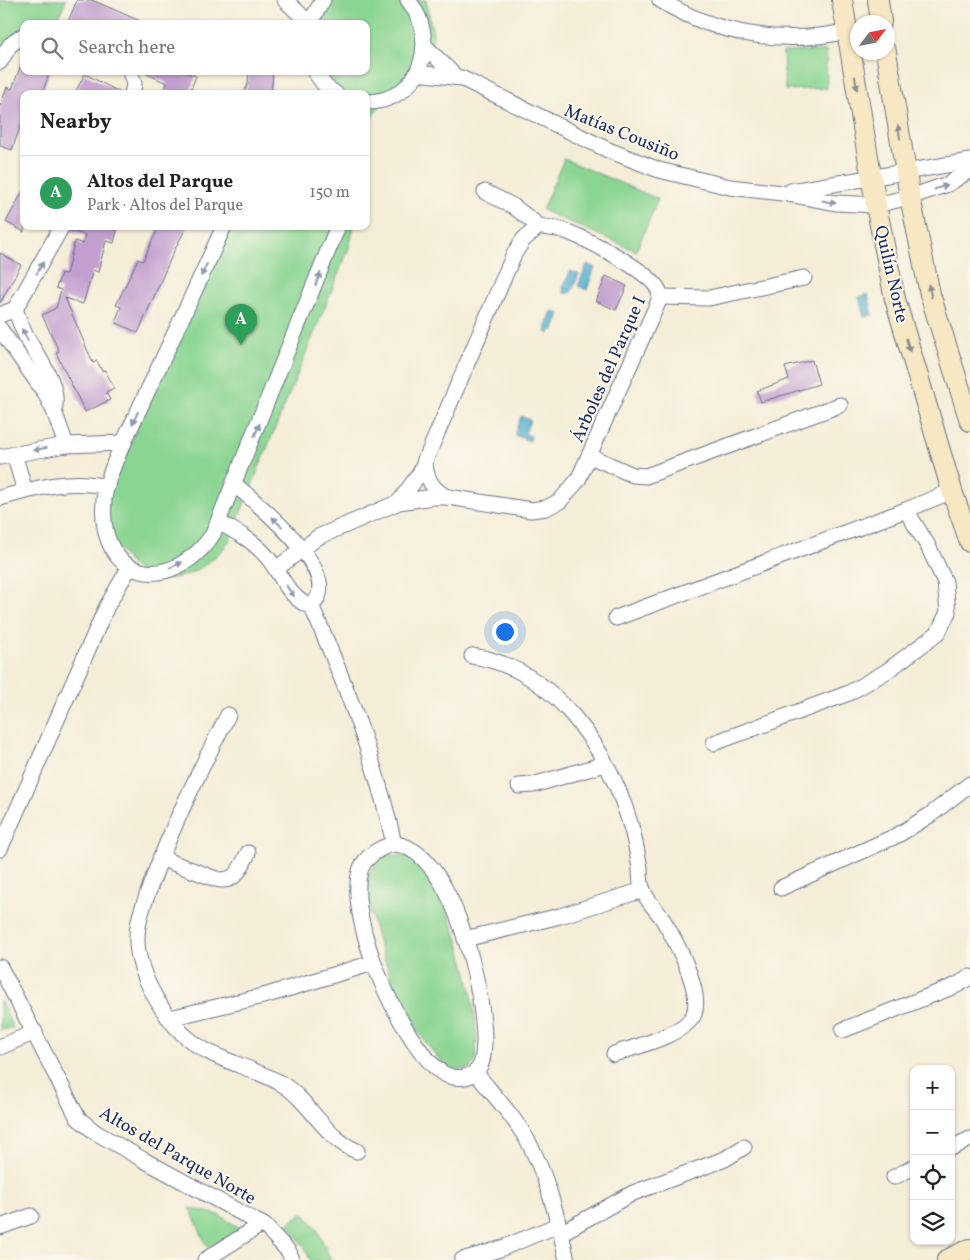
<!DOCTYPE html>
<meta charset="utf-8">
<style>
body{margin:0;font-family:Vollkorn,serif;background:#f2f2f2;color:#222}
.controls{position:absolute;right:15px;bottom:15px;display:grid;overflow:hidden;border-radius:10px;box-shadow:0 1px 4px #0004}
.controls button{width:45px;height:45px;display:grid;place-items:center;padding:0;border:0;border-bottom:1px solid #e0e0e0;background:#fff;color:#222;font:25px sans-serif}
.compass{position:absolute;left:850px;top:15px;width:45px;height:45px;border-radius:50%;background:#fff;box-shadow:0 1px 4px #0004;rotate:58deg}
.you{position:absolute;left:504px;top:631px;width:18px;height:18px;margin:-12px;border:4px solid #fff;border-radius:50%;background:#1a73e8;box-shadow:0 0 0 8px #1a73e833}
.badge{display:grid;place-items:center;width:32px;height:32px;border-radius:50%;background:#0b8043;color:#fff;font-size:16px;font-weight:700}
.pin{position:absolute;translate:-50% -41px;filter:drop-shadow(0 1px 2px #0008)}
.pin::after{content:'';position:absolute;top:26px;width:18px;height:15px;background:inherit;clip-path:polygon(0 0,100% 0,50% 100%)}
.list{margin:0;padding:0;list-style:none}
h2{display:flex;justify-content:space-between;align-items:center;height:65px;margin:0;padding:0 20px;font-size:21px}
h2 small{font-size:16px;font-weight:400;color:#767676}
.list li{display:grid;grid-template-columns:32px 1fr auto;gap:15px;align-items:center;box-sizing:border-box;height:75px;padding:0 20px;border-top:1px solid #e0e0e0}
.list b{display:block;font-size:19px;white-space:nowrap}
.list p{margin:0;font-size:16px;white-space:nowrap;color:#767676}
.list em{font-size:16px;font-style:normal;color:#767676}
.icon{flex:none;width:28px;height:28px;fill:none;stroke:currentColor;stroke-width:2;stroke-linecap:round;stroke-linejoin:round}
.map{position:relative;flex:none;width:970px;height:1260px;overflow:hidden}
.search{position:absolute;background:#fff;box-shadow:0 1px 4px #0004;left:20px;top:20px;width:350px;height:55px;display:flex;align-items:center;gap:12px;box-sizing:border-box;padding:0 18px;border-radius:10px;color:#767676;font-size:19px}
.panel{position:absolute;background:#fff;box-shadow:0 1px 4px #0004;left:20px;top:90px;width:350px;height:140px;border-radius:10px}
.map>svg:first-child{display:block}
.green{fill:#8bd592;stroke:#538278}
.water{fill:#4aa9c9;stroke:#326c94}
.building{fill:#c29fcf}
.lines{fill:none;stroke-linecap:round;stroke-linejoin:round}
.street-casing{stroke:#677288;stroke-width:17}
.secondary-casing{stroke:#677288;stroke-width:22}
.street{stroke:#fff;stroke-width:15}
.secondary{stroke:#f7e8c3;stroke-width:20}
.oneway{fill:#898c90}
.oneway2{fill:#8d97ae}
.labels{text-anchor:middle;stroke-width:4;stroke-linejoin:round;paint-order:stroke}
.street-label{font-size:18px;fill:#1b2f5e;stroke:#fbf7ec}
</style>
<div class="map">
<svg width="970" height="1260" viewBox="0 0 970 1260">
<rect width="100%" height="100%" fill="#fbf7ec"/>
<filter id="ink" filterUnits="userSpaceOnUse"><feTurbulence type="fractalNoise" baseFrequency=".02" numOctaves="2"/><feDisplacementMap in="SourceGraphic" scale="10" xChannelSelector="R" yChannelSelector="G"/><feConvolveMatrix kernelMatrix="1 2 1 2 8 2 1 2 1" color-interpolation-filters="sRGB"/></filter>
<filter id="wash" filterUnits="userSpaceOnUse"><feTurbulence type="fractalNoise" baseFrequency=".0096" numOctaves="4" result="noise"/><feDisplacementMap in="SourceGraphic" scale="20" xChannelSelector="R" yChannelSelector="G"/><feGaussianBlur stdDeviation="1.12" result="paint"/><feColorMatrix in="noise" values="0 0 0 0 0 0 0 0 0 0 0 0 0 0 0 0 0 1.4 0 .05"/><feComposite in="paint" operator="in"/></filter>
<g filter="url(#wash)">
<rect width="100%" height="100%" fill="#f4edd7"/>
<g class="green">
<polygon points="0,0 66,0 55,24 24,24 24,31 0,53"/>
<polygon points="334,0 426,0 433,34 430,57 379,107 366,125 366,94 325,94 325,71 366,71 366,24 322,24 327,10"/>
<polygon points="826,51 827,88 785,90 783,52"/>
<polygon points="564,159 658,199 636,251 542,210"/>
<path d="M223,226H354L349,248L229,541C211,567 173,590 142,573C132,567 119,551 113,541C107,532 108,511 107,499Z"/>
<path d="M390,855C399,855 408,856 415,862C454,894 483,1014 475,1062L470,1068L454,1070C414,1051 362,921 368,879C370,867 379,858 390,855Z"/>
<polygon points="0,1000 13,1028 0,1030"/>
<polygon points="190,1208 219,1215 243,1230 207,1247"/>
<polygon points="303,1212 317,1229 331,1260 310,1260 305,1248 288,1224"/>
</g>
<g class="water">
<polygon points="587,264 595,267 587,290 578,286"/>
<polygon points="570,271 579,274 572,291 567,294 564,293 563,288"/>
<polygon points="868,294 873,315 864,317 859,297"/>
<polygon points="552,311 560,314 554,330 551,330 550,334 546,332 547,328 545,327"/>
<polygon points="521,416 530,420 525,434 531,436 530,441 514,435"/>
</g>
<g id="blocks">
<g class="building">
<polygon points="77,0 92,0 147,24 67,24"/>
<polygon points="22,62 24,62 24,71 50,71 42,94 24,94 24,116 12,150 0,146 0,106 7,87 12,89"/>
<polygon points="140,71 181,71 196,76 189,94 175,94 165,90 167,83"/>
<polygon points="249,71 273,71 271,94 243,94 248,84"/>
<polygon points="85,74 123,94 74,94"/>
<polygon points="24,189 24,232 6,222"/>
<polygon points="71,226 118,226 114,243 106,241 98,272 93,270 83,304 65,298 93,363 97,361 102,371 105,370 114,388 106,392 110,400 85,412 56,353 59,351 42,315 56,308 61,290 56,288 61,273 66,274 75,241 83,244 85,235 70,231"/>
<polygon points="159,226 187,226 173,253 138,333 115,322 121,307 116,305 138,259 143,261"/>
<polygon points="0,253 21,265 0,303"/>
<polygon points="606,276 627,286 616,310 596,301"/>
<polygon points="812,360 819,384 761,402 757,391 789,379 785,367"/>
</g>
</g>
</g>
<g filter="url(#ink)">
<use href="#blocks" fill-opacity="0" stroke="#677288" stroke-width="1"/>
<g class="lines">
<defs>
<g id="street">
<polyline points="285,0 309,23"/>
<path d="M660,0C716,35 784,46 848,31"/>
<polyline points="309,24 323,0"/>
<polyline points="425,46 456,77"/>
<polyline points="0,62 10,45 24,35"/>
<polyline points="130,71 134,84 132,94"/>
<polyline points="314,71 326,87 336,94"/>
<polyline points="417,73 461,78 608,150 659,170 730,187 782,193 836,203 876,205 910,197 948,184 970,170"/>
<path d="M366,102C422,102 440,39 408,0"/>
<polyline points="791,191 970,161"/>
<polyline points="485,192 513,206 539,226"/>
<path d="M224,226C197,286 169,346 141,405C130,430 106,474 104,500C97,583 172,595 213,534L338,226"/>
<polyline points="660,297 709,298 804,278"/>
<path d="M15,309C19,319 22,329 27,338C38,358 58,382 55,406"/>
<polyline points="0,315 15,309 62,226"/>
<polyline points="0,329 45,393 54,411 66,445"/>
<polyline points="14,454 25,491"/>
<polyline points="590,456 633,475 646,476 840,405"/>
<polyline points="0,457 66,445 124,443"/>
<path d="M425,459C425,477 431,489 447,497"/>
<path d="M0,498C36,488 69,478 107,487"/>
<polyline points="906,510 952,491"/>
<path d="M218,522C237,532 254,541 268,558C281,574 287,595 307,605L315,602C340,570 257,503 234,484"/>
<path d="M276,569L318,537L399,502L433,497H448L531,510L546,508L560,501L578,480L657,305C659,300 661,296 659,291C651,271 583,237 562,230C555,228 546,228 539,226L523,240L514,254L420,473L399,502"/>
<path d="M311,605C345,683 376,761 394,844"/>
<polyline points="616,618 906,510 928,546 945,582 948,612 938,633 887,671 849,693 714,743"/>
<path d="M472,656C554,668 608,749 630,823C635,838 637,853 640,868C640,875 640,884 643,890C646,900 656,909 662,918C674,938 703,990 694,1014C685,1035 634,1047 614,1054"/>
<path d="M228,715C200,770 172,826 151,884C145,902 137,919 137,938C136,971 164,1020 190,1040C216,1061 253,1067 282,1084C310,1101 325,1139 357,1151"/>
<polyline points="519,786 533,785 605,764"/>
<path d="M394,844C453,848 485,995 484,1043C483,1051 484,1061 479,1068C471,1080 452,1080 441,1072C401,1042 346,921 360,871C364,857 380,847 394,844Z"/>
<polyline points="0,849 107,606 129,568"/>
<path d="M160,858L216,879C235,884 241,868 248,853"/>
<polyline points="781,888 898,835 930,815 970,784"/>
<polyline points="465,939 560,916 643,890"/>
<polyline points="0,967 78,1118 95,1132 142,1159 265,1226 289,1252 292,1260"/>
<polyline points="170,1018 267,995 373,963"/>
<polyline points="843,1030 957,985 970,977"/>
<polyline points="0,1047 35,1032"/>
<path d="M475,1072C496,1098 520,1123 534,1153C550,1187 559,1224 567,1260"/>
<polyline points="951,1148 970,1139"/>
<polyline points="894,1177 914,1167"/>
<polyline points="0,1227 31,1216"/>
<polyline points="561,1233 633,1193 725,1159 744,1147"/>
<polyline points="205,1260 262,1224"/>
<polyline points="462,1260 500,1249 558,1225"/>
</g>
<g id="secondary">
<polyline points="842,0 876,205 895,299 952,491 970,542"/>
<polyline points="878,0 881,22"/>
<polyline points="886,52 910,197 930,294 970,421"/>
<polyline points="947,1260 970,1249"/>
</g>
</defs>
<use href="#street" class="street-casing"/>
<use href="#secondary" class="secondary-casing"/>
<use href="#street" class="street"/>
<use href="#secondary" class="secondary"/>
</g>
<defs><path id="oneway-solid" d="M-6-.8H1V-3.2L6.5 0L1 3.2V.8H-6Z" transform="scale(1.25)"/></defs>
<g class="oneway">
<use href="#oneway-solid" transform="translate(856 83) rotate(81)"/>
<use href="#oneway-solid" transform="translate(899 132) rotate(-99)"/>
<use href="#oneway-solid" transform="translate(930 291) rotate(-103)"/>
<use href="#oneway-solid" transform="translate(908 345) rotate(74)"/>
</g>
<g class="oneway2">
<use href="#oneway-solid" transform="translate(941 187) rotate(-19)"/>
<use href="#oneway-solid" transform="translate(829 202) rotate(11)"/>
<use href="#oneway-solid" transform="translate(40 268) rotate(-60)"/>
<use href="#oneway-solid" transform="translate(204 270) rotate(115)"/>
<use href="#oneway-solid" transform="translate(318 279) rotate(-68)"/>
<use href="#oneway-solid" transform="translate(25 335) rotate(-117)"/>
<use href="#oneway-solid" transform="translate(135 418) rotate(115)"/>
<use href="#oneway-solid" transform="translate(257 430) rotate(-68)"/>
<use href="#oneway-solid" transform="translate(40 449) rotate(171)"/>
<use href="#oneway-solid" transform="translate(277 522) rotate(-135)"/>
<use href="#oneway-solid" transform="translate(176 565) rotate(-23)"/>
<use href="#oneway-solid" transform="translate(290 591) rotate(54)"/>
</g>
</g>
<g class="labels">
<g class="street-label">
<text transform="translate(622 132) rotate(22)" y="6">Matías Cousiño</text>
<text transform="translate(892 274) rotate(77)" y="6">Quilín Norte</text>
<text transform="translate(608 369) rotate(-66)" y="6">Árboles del Parque I</text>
<text transform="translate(178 1155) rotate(30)" y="6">Altos del Parque Norte</text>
</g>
</g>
</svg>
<div class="controls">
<button>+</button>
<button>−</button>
<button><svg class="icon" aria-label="locate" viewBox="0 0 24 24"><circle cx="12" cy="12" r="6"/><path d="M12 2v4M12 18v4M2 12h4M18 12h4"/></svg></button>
<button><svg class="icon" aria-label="layers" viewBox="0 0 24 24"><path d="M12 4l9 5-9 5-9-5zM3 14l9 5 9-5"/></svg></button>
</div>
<svg class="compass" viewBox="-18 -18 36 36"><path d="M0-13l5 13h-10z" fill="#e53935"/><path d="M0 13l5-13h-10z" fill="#767676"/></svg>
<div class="you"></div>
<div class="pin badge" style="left:241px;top:345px;background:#2e9e5b">A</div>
<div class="search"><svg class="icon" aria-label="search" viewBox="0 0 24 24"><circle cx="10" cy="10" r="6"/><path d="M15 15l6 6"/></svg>Search here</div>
<section class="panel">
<h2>Nearby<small></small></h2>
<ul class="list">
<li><span class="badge" style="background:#2e9e5b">A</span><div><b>Altos del Parque</b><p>Park · Altos del Parque</p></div><em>150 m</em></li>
</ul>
</section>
</div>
